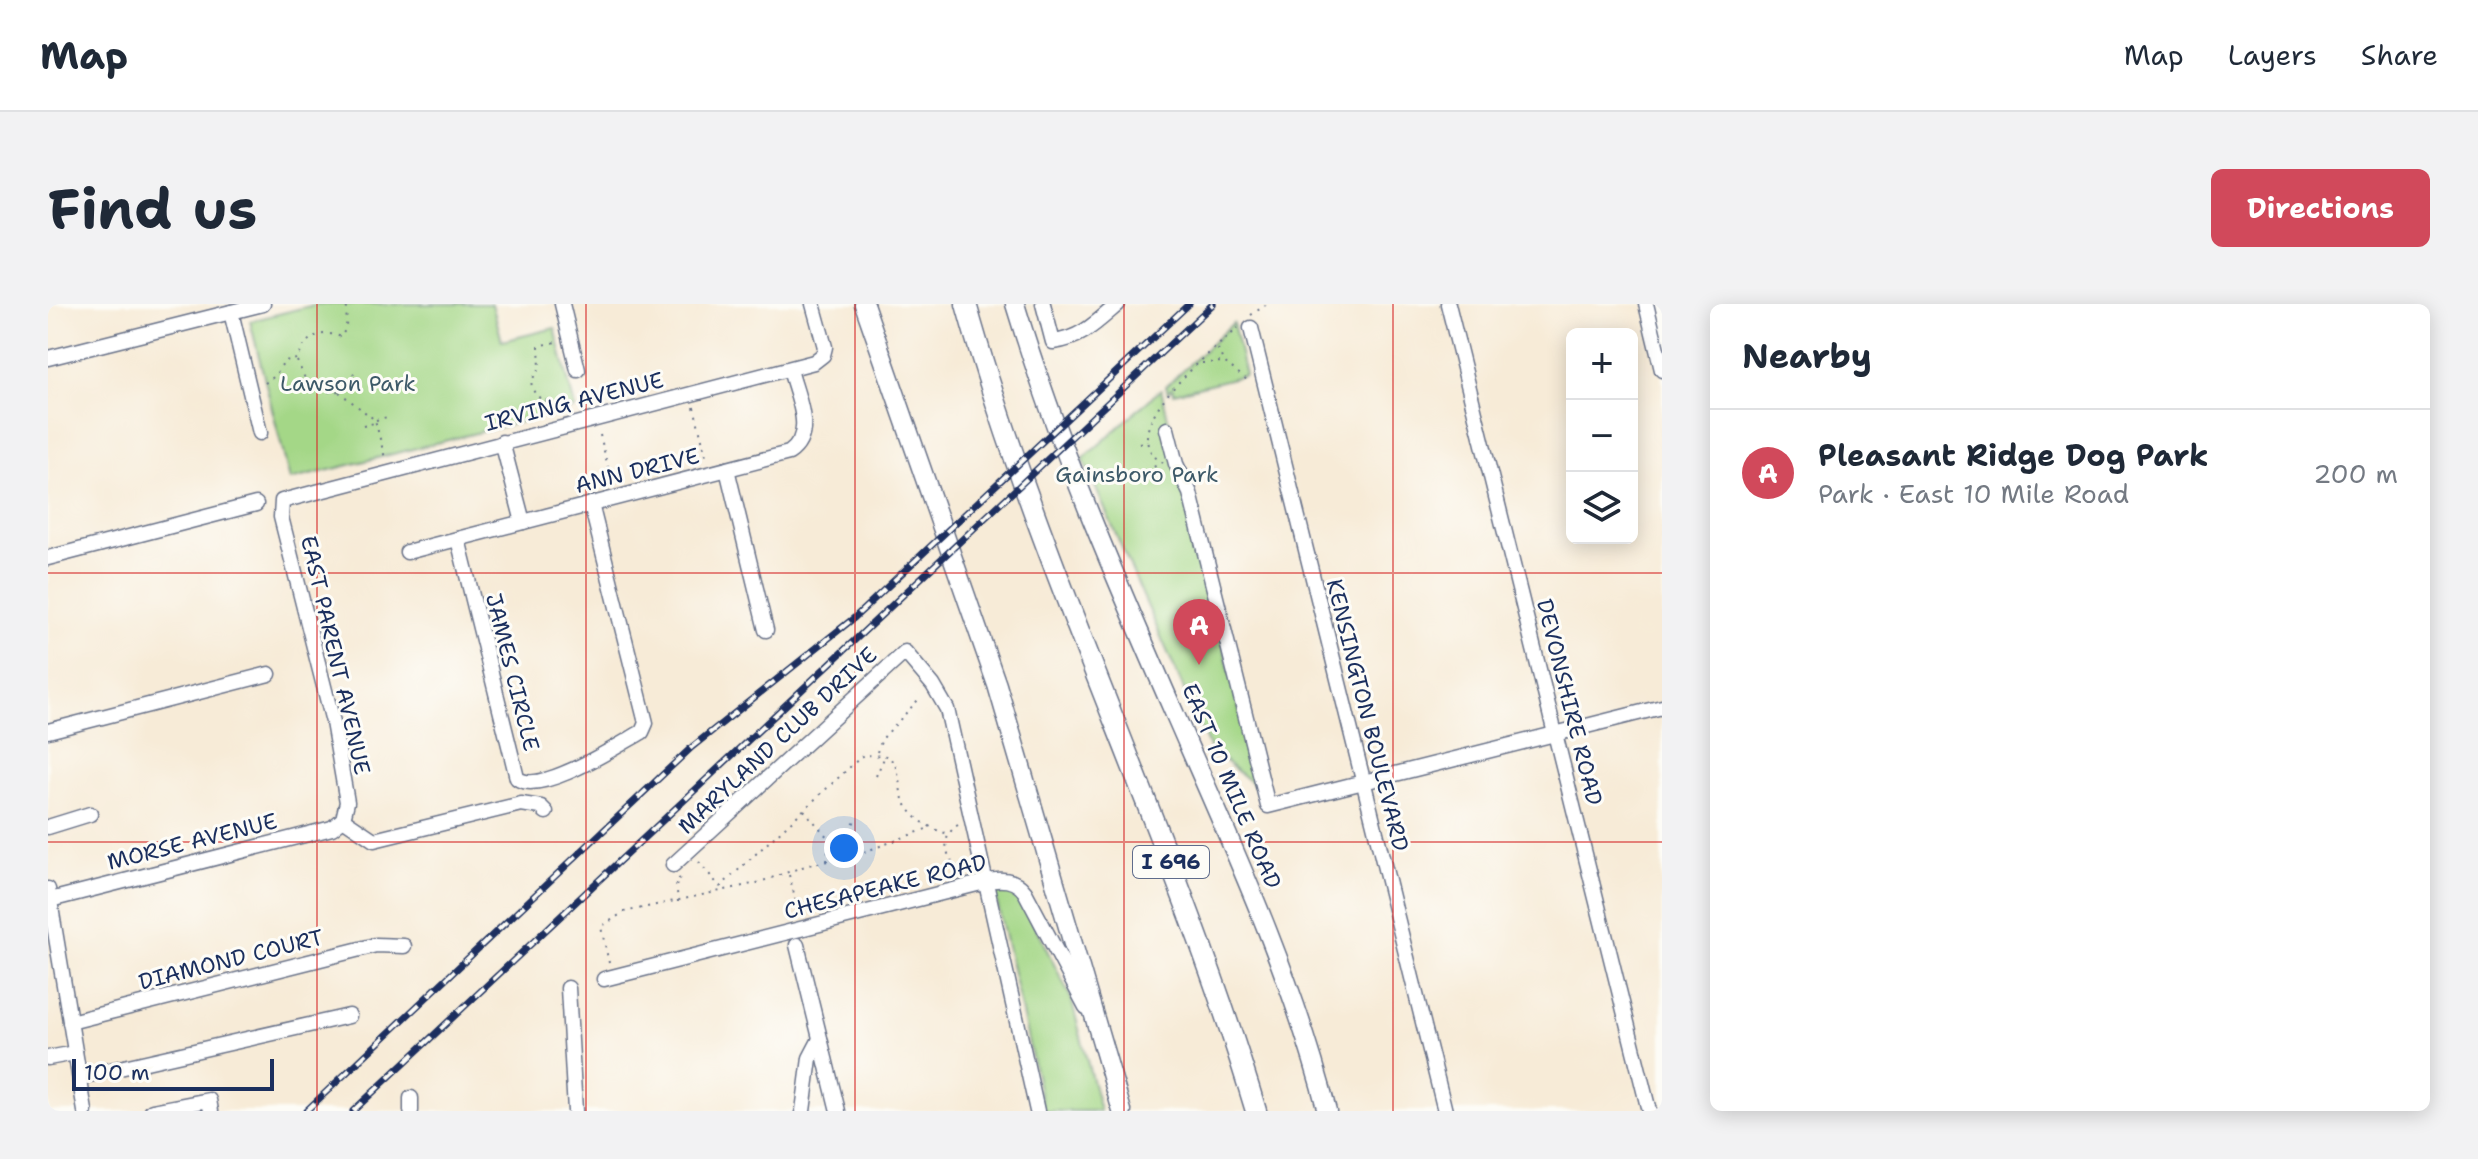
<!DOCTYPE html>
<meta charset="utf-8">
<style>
body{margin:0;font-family:"Shantell Sans",sans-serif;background:#f2f2f3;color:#1f2937}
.controls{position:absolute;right:24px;top:24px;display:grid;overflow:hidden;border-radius:12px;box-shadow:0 4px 20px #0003}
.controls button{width:72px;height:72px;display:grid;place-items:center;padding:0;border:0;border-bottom:2px solid #e0e1e3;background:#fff;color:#1f2937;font:40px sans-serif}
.scale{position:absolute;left:24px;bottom:20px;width:202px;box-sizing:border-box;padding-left:8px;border:4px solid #1b2f5e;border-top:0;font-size:22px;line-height:28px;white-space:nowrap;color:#1b2f5e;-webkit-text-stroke:6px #fdfcf7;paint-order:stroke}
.you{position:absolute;left:796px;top:544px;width:28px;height:28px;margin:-20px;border:6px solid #fff;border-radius:50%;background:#1a73e8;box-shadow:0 0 0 12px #1a73e833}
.badge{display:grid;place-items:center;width:52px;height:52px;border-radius:50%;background:#d1495b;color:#fff;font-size:26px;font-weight:700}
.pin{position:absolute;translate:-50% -66px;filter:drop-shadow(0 2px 4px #0008)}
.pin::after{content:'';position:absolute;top:42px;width:28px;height:24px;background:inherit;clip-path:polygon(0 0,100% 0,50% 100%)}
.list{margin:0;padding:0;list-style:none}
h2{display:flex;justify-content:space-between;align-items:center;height:104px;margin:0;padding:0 32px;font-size:34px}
h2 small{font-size:26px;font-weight:400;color:#747a83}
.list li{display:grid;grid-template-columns:52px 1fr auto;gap:24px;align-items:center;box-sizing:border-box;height:128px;padding:0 32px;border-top:2px solid #e0e1e3}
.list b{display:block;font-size:30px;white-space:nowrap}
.list p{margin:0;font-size:26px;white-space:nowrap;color:#747a83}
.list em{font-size:26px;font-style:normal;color:#747a83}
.icon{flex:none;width:44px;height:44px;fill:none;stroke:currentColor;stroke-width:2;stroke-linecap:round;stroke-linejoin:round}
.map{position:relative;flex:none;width:1614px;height:807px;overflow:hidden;border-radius:12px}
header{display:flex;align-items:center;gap:48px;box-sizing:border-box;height:112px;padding:0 40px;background:#fff;border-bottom:2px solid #e0e1e3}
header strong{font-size:38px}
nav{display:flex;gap:44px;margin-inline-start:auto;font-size:28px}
.intro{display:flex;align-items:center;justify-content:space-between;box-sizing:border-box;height:192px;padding:0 48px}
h1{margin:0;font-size:56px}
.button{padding:20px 36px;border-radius:12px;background:#d1495b;color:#fff;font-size:28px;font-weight:700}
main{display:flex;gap:48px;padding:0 48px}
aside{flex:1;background:#fff;border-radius:12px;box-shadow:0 4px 20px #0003}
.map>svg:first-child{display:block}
.green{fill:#a4d787;stroke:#608372;stroke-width:2}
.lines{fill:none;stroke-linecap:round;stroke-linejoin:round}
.minor-casing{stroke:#687188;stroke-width:17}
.major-casing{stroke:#687188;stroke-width:21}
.highway-casing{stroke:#687188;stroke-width:23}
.path{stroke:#687188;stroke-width:2;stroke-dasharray:2 6;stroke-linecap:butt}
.minor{stroke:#fff;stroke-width:14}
.major{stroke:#fff;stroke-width:18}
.highway{stroke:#fff;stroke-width:20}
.rail-casing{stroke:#1b2f5e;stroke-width:7}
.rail{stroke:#fdfcf7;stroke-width:4;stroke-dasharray:12;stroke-linecap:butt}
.grid{fill:none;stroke:#d62828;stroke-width:2;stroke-opacity:0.55}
.labels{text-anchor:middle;stroke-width:6;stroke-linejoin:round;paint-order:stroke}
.shield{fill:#fdfcf7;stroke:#5f6c8c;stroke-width:2}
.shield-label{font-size:20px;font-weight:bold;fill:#1b2f5e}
.park-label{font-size:22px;fill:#3d5968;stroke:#fdfcf7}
.street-label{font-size:22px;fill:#1b2f5e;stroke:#fdfcf7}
</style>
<header>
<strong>Map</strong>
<nav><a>Map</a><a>Layers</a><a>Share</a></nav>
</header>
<div class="intro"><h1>Find us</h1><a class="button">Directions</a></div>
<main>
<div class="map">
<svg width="1614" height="807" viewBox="0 0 1614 807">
<rect width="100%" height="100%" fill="#fdfcf7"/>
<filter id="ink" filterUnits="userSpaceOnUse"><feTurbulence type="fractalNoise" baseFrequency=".0125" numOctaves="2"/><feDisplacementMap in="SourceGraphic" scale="16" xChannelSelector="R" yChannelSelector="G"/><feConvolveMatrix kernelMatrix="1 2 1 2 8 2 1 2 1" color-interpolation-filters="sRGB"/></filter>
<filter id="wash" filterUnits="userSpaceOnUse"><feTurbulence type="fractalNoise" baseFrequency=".006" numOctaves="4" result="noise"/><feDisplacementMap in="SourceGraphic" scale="32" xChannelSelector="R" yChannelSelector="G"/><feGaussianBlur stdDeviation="1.8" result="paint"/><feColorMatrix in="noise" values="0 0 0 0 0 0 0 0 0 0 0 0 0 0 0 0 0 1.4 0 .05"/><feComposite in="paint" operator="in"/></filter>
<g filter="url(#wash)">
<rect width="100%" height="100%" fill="#f7ebd7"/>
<g class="green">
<polygon points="270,0 444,0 454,37 507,24 527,104 242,176 202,17"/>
<polygon points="1185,19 1197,71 1126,89 1124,84 1120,88 1118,82"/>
<polygon points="1113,85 1210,484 1162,445 1035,155"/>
<polygon points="949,582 966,585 972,592 1023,694 1052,807 996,807 946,585"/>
</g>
</g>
<g filter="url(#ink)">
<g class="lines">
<defs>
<g id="minor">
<polyline points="514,0 530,66"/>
<path d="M995,0L1005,38C1033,35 1049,18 1070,0"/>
<polyline points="1400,0 1601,807"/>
<polyline points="1598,0 1614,66"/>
<polyline points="183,8 212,129"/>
<polyline points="1203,24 1397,807"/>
<polyline points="0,54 215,0"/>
<polyline points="1119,125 1128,160 1142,189 1220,502 1614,403"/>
<polyline points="454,138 475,218"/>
<polyline points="679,165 718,326"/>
<path d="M410,235L469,474C491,493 572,440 594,428L598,419L543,200"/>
<path d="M359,248L741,149C769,130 748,91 742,65"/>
<polyline points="0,254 208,200"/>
<polyline points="0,427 221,370"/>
<polyline points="295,515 326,536 473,500 493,503 498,508"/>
<polyline points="0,523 42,510"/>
<polyline points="625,561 857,348 885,381 899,405 989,807"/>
<polyline points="0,585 37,807"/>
<polyline points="2,596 284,524 295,515 299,498 285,418 233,213 234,197 766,58 775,51 777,43 765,0"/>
<polyline points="749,641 790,807"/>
<path d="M556,675L937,578C952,574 967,574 977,588L1038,703"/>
<polyline points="520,684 527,807"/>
<polyline points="22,718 328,641 356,642"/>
<polyline points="0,754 27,749"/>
<polyline points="32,773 301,712"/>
<polyline points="363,794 363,807"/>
<polyline points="104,807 161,796 163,807"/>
<polyline points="755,807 762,754 772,735"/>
</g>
<g id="major">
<polyline points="816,0 949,381 1074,807"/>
<path d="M967,0C1013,153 1078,298 1142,445C1194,563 1247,682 1279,807"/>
</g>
<path id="highway" d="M918,0C995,275 1126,533 1208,807"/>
</defs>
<use href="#minor" class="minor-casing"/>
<use href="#major" class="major-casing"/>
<use href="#highway" class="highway-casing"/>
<g class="path">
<polyline points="1203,11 1219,0"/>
<polyline points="1170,45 1175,57"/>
<polyline points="249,57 260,81 278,88 290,87 307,68"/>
<polyline points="1154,59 1176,58 1199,76"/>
<path d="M217,79L227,72L236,57L249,55C256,35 271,24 293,33L298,24L299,0"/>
<polyline points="291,88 327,116 337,154"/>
<polyline points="646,103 659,155"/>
<path d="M506,110L503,98C490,95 485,91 483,77L492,64L491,42L508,38"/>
<polyline points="328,116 339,113"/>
<polyline points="315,122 326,119"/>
<polyline points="552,131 564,179"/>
<polyline points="1091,139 1099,137"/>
<path d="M1115,159C1059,125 1166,47 1190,24"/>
<polyline points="1099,167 1112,159"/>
<polyline points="829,448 834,435 870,396"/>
<polyline points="828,472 837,452"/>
<polyline points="756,506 781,535 793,536 802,529 808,513"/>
<path d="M910,521C890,534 899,554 912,569"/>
<polyline points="779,557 781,536"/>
<polyline points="651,558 672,583"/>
<polyline points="741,571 752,612"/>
<path d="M672,583L815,451L840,452C852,464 850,473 853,488C858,511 880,524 900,530"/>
<polyline points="630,598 628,577 632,574"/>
<polyline points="561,659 553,623 576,608 709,579 760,561 805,552 881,524"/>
</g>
<use href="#minor" class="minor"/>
<use href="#major" class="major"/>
<use href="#highway" class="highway"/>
<defs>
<g id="rail">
<polyline points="258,807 644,443 806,314 1141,0"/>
<polyline points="305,807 1165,0"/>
</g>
</defs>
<use href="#rail" class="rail-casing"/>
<use href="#rail" class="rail"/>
</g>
</g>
<path class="grid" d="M269,0V807M538,0V807M807,0V807M1076,0V807M1345,0V807M0,269H1614M0,538H1614"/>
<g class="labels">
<rect class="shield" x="1085" y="542" width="76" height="32" rx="6"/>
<g class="shield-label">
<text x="1123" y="565">I 696</text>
</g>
<g class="park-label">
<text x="300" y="87">Lawson Park</text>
<text x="1089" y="178">Gainsboro Park</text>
</g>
<g class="street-label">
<text transform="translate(526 97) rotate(-14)" y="8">IRVING AVENUE</text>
<text transform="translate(589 166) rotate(-14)" y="8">ANN DRIVE</text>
<text transform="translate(288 351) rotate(77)" y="8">EAST PARENT AVENUE</text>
<text transform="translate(465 368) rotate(76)" y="8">JAMES CIRCLE</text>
<text transform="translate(1522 398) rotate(76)" y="8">DEVONSHIRE ROAD</text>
<text transform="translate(1320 411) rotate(76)" y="8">KENSINGTON BOULEVARD</text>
<text transform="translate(729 436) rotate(-43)" y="8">MARYLAND CLUB DRIVE</text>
<text transform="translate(1184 482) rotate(67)" y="8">EAST 10 MILE ROAD</text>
<text transform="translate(144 537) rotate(-14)" y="8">MORSE AVENUE</text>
<text transform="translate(837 582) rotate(-14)" y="8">CHESAPEAKE ROAD</text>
<text transform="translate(183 655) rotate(-14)" y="8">DIAMOND COURT</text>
</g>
</g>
</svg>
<div class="controls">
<button>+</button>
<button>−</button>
<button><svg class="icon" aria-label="layers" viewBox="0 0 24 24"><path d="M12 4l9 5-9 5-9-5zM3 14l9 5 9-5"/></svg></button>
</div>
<div class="scale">100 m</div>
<div class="you"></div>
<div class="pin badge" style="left:1151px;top:361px">A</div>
</div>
<aside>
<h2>Nearby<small></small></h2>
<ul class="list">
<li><span class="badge">A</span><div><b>Pleasant Ridge Dog Park</b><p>Park · East 10 Mile Road</p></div><em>200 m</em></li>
</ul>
</aside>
</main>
